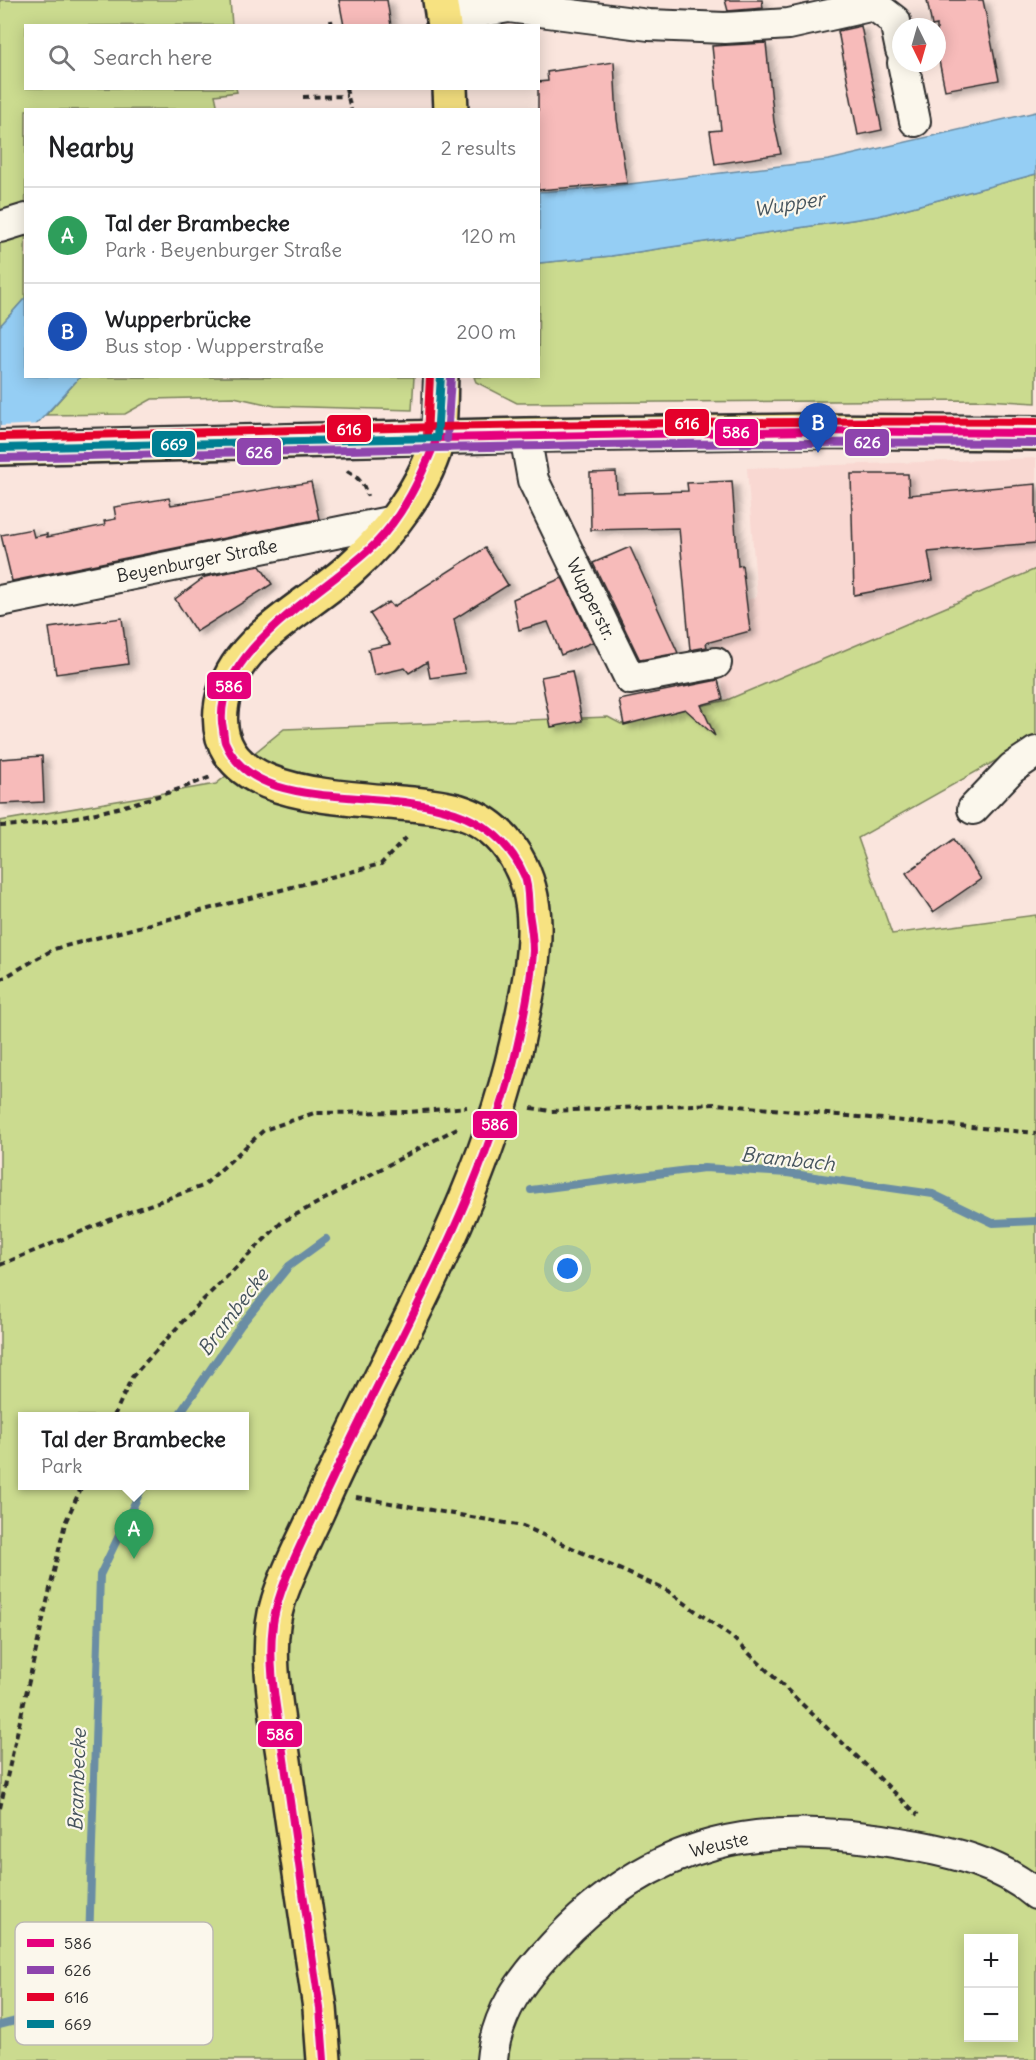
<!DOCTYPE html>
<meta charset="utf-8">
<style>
body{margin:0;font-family:Delius,sans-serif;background:#f6f6f6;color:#202124}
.controls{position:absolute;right:18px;bottom:18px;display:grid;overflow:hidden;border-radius:0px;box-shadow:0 3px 15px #0003}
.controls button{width:54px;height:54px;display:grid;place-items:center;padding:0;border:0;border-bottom:2px solid #e0e0e0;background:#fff;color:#202124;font:30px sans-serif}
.compass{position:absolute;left:892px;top:18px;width:54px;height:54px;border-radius:50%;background:#fff;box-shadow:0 3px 15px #0003;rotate:175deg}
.you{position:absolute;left:568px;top:1269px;width:21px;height:21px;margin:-15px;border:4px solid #fff;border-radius:50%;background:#1a73e8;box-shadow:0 0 0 9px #1a73e833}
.badge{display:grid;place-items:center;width:39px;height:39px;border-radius:50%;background:#1f6fb2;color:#fff;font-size:20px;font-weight:700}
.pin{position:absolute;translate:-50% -50px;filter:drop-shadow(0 2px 3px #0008)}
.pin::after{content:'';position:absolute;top:32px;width:21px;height:18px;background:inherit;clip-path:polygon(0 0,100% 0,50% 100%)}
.popup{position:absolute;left:18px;top:1412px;width:231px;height:78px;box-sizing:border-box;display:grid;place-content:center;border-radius:0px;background:#fff;filter:drop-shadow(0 2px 4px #0005);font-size:20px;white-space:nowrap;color:#757577}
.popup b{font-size:22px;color:#202124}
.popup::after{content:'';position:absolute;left:50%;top:100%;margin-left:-12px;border:12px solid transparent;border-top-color:#fff}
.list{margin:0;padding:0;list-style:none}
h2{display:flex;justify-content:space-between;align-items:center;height:78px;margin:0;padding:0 24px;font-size:26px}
h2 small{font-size:20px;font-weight:400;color:#757577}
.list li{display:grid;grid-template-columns:39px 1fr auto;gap:18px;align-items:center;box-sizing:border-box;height:96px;padding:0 24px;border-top:2px solid #e0e0e0}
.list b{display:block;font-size:22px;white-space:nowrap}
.list p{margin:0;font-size:20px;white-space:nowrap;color:#757577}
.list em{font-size:20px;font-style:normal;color:#757577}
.icon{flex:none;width:33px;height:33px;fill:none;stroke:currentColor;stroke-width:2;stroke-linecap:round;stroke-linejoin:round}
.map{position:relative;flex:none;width:1036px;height:2060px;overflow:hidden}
.search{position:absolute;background:#fff;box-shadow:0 3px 15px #0003;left:24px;top:24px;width:516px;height:66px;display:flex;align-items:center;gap:15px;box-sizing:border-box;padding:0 21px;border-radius:0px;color:#757577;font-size:22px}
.panel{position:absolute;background:#fff;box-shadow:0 3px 15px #0003;left:24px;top:108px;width:516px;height:270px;border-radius:0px}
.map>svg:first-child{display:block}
.built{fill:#f9d8d2}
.green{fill:#cbdb8f;stroke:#7b835d;stroke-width:1.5;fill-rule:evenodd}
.water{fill:#95cef4;stroke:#6b8da4;stroke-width:1.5}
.pier{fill:#fae5dd}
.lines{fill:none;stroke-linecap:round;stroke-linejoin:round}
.stream{stroke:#6b8da4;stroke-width:8}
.building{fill:#f7bbba;stroke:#2b2b2b;stroke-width:1.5;filter:url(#shadow)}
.minor-casing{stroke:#2b2b2b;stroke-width:34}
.major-casing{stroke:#2b2b2b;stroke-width:38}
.path{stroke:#2b2b2b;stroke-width:4;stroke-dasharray:6 4.5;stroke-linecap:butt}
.minor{stroke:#fbf7ec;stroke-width:30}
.major{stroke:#f7e281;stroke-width:33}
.bus-1-casing{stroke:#fbf7ec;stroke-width:12}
.bus-2-casing{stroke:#fbf7ec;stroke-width:12}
.bus-3-casing{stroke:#fbf7ec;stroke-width:12}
.bus-4-casing{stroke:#fbf7ec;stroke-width:12}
.bus-1{stroke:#e5007d;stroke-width:8}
.bus-2{stroke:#8e44ad;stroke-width:8}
.bus-3{stroke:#e4002b;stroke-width:8}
.bus-4{stroke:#007e92;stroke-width:8}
.labels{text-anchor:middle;stroke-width:4.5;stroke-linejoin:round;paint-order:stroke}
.street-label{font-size:18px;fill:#2b2b2b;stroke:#fbf7ec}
.water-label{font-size:20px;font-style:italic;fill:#46545d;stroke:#fbf7ec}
.key{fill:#fbf7ec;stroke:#bdbab2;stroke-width:1.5}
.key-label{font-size:16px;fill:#2b2b2b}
.line-badge{stroke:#fbf7ec;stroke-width:2}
.badge-label{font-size:16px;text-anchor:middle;font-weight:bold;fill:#fff}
</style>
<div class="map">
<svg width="1036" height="2060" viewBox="0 0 1036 2060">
<defs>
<filter id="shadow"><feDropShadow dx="6" dy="4" stdDeviation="3" flood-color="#0004"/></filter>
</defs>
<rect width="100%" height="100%" fill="#fae5dd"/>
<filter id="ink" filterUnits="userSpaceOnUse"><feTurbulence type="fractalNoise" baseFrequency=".0167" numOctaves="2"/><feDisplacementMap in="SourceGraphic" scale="12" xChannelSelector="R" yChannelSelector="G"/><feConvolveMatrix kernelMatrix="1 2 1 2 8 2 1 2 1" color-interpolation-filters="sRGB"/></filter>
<g filter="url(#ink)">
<polygon class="built" points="1036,458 1036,569 726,700 705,612 757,597 747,468"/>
<g class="green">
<polygon points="0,0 230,0 232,25 26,26 26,88 236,88 237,92 215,95 218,109 26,110 25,298 0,326"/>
<polygon points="1036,174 1036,403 985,400 517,403 476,382 474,377 538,376 539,263 611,256 878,216"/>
<polygon points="80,377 414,377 412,410 275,406 234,397 152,399 125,414 46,415"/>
<path d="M1036,569V738L858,838L892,934L1036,915V2060H0V821L216,784L284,729L608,717L621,724L727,700ZM23,1416H245V1486H23ZM968,1938H1014V2038H968Z"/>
</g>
<g class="water">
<polygon points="1036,112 1036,174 878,216 611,256 539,263 539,192 596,188 829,160"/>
<polygon points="25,298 26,376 80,377 0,464 0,326"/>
</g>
<polygon class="pier" points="42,424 2,466 0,467 0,426"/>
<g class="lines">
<g class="stream">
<polyline points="531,1190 704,1168 787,1173 933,1194 993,1223 1036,1221"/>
<polyline points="178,1416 241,1325 289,1266 326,1239"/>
<polyline points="0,2025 73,2006 88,1979 100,1575 143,1486"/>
</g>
</g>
<g class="building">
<polygon points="339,0 387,0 391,26 344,26"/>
<polygon points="725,0 762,0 763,8 728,11"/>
<polygon points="927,0 983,0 999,80 945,90 937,51 937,25 932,26"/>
<polygon points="861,26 882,130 858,135 838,31"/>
<polygon points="766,43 774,122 781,154 715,164 710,131 721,130 712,46"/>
<polygon points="614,62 617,119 627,183 538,190 538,82 548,81 547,72"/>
<polygon points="616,472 617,493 688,491 687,483 732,481 738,566 742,565 750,631 706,643 707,647 690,650 679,528 591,530 590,473"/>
<polygon points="851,474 908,474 909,495 1036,484 1036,543 928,552 933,580 854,595"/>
<polygon points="311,482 319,519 12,581 1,535 32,529 34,537 47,534 47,537 105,525 104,521 116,519 114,507 169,498 171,505"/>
<polygon points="630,547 678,653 640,660 593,563"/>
<polygon points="485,548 508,585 454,619 465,673 430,678 427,662 409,673 405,668 374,675 368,649 390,644 370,614 389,602 393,607"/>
<polygon points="260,566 272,584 196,632 175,599 205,577"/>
<polygon points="562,578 593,642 561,655 548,622 519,630 513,599"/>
<polygon points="122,618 128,664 56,674 49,628"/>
<polygon points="572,671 582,721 551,727 541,677"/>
<polygon points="718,680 723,699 701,705 715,736 685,709 624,725 619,700"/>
<polygon points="42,756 44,802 0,804 0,759"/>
<polygon points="954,839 981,879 933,912 906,873"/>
</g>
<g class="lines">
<defs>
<g id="minor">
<polyline points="443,18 509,7 649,25 725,28 789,24 874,5 895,21 901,50"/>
<polyline points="903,63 915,121"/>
<polyline points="0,227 26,219"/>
<polyline points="525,435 533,480 630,679 716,663"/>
<polyline points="0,601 394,521"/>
<polyline points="973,809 1012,768 1036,752"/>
<path d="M492,2060C496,2013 522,1979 553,1946C653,1837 764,1817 906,1844C953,1852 999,1863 1036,1894"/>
</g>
<g id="major">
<polyline points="440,0 444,26"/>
<polyline points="450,88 451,110"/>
<polyline points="0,448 525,435 810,431 1036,433"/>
<path d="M324,2060L320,2008C308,1926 295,1843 284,1761C277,1712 263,1649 278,1602C288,1568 308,1534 322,1501C392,1344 488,1194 521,1023C528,990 535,957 534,924C533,877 510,829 463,813C397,790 201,820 222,702C234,639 308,608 351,568C387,536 428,484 438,436C441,417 440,396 441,376"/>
</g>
</defs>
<use href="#minor" class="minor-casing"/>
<use href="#major" class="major-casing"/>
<g class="path">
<polyline points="331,20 332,26"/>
<polyline points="346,88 351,110"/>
<polyline points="303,97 347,96"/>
<path d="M347,471C359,478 364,483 367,496"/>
<path d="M0,826C73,823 146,803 213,776"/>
<polyline points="0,980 54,949 381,864 408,836"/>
<polyline points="531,1108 551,1111 716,1104 1036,1133"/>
<polyline points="0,1265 124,1214 203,1186 264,1130 314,1113 410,1112 467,1107"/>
<polyline points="114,1416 132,1377 195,1308 282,1222 459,1127"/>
<polyline points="356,1497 523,1526 668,1591 733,1638 918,1815"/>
<polyline points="0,1808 65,1523 82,1486"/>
</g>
<use href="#minor" class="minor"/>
<use href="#major" class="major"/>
<defs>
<g id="bus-1">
<polyline points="437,438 810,431 1036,433"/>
<path d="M324,2060L320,2008C307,1925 296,1842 284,1759C278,1715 267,1669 273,1624C279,1580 316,1515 335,1473C399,1336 479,1204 515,1056C523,1022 531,986 533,951C533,939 531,925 529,913C528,901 529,885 524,875C469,748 266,843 225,742C224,740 223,726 222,723C216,647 327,592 374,545C404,515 421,477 437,438"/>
</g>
<g id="bus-2">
<polyline points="447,439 451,377"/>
<path d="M0,458C346,450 691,440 1036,443"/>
</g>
<g id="bus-3">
<path d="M0,437C345,429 690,419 1036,422"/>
<polyline points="427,437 430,376"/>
</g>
<g id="bus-4">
<polyline points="437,438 441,376"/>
<polyline points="0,448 437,438"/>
</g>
</defs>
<use href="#bus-1" class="bus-1-casing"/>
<use href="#bus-2" class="bus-2-casing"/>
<use href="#bus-3" class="bus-3-casing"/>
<use href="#bus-4" class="bus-4-casing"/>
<use href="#bus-1" class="bus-1"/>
<use href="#bus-2" class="bus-2"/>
<use href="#bus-3" class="bus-3"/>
<use href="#bus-4" class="bus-4"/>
</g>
</g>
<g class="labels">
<g class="street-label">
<text transform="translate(197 561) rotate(-11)" y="6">Beyenburger Straße</text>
<text transform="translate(591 599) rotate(64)" y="6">Wupperstr.</text>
<text transform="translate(719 1845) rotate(-13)" y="6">Weuste</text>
</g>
<g class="water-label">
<text transform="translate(789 204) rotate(-9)" y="7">Wupper</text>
<text transform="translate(788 1159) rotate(6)" y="7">Brambach</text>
<text transform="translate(233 1312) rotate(-53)" y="7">Brambecke</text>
<text transform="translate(77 1780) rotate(-88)" y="7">Brambecke</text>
</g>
</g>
<rect x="15" y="1922" width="198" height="123" rx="9" class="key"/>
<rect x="27" y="1939" width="27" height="8" fill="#e5007d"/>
<rect x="27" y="1966" width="27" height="8" fill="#8e44ad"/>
<rect x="27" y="1993" width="27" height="8" fill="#e4002b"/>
<rect x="27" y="2020" width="27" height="8" fill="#007e92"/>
<g class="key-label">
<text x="64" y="1949">586</text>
<text x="64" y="1976">626</text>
<text x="64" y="2003">616</text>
<text x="64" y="2030">669</text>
</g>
<g class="line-badge">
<rect x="664" y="408" width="46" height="29" rx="6" fill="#e4002b"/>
<rect x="326" y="414" width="46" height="29" rx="6" fill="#e4002b"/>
<rect x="714" y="418" width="45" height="29" rx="6" fill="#e5007d"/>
<rect x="844" y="428" width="46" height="29" rx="6" fill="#8e44ad"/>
<rect x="151" y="430" width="45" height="28" rx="6" fill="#007e92"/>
<rect x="236" y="437" width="46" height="29" rx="6" fill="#8e44ad"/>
<rect x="206" y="671" width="46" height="29" rx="6" fill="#e5007d"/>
<rect x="472" y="1110" width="46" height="29" rx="6" fill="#e5007d"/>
<rect x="257" y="1720" width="46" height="28" rx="6" fill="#e5007d"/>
</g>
<g class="badge-label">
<text x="687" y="429">616</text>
<text x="349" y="435">616</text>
<text x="736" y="438">586</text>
<text x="867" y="448">626</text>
<text x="174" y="450">669</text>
<text x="259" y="458">626</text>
<text x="229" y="692">586</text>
<text x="495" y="1130">586</text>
<text x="280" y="1740">586</text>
</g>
</svg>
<div class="controls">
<button>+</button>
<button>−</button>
</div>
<svg class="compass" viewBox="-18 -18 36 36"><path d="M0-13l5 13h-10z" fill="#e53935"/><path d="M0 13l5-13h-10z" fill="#757577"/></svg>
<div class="you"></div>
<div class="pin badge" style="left:134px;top:1559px;background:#2e9e5b">A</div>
<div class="popup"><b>Tal der Brambecke</b>Park</div>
<div class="pin badge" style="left:818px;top:453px;background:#1a4fb4">B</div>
<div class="search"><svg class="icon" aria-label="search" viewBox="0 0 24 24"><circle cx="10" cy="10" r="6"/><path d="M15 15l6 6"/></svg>Search here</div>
<section class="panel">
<h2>Nearby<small>2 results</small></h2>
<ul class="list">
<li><span class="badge" style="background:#2e9e5b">A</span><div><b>Tal der Brambecke</b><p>Park · Beyenburger Straße</p></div><em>120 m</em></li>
<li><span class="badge" style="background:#1a4fb4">B</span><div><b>Wupperbrücke</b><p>Bus stop · Wupperstraße</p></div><em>200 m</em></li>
</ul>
</section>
</div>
